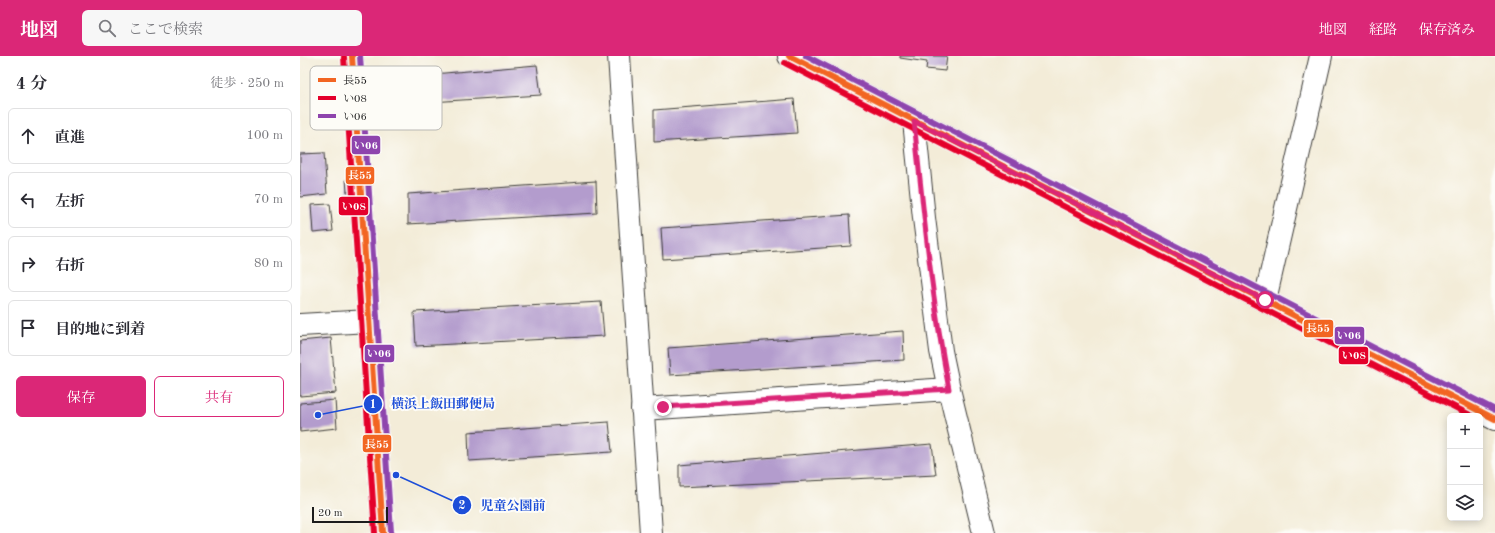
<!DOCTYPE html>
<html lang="ja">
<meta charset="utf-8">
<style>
body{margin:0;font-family:"Old Standard TT","Noto Serif JP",serif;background:#f7f7f7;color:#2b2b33}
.controls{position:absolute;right:12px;bottom:12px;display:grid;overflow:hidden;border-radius:6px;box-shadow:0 2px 10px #0003}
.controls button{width:36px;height:36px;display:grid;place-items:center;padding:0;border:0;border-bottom:1px solid #e1e1e2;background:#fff;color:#2b2b33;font:20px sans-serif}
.scale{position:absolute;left:12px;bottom:10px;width:76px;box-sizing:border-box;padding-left:4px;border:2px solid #1c1c1c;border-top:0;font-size:11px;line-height:14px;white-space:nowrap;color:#1c1c1c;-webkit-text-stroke:3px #fdfcf7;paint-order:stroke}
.stop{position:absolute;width:12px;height:12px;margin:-9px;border:3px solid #db2777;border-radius:50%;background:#fff}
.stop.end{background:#db2777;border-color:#fff;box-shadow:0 1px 4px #0008}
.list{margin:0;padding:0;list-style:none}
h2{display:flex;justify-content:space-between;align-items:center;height:52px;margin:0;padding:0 16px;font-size:17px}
h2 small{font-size:13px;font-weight:400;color:#7c7c81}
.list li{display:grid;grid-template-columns:26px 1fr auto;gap:12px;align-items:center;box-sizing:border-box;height:56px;margin:0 8px 8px;padding:0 8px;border:1px solid #e1e1e2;border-radius:6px}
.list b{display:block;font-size:15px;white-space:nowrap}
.list em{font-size:13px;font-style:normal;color:#7c7c81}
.actions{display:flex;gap:8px;padding:12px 16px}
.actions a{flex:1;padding:9px 0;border:1px solid #db2777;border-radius:6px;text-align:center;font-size:14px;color:#db2777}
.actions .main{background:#db2777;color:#fff}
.icon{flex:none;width:22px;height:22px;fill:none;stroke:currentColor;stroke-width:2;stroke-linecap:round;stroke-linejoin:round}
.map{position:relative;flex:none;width:1195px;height:477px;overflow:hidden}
header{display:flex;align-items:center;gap:24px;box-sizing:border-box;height:56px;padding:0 20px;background:#db2777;color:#fff}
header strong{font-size:19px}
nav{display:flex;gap:22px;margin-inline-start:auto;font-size:14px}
.search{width:280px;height:36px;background:#f7f7f7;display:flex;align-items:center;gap:10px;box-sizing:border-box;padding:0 14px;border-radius:6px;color:#7c7c81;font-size:15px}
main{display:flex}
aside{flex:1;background:#fff}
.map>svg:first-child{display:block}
.building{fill:#b39ccd}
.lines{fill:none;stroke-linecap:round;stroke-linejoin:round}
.minor-casing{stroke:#3c3b38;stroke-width:24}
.tertiary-casing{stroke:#3c3b38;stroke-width:24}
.minor{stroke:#fff;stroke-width:22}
.tertiary{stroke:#fff;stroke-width:22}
.bus-1-casing{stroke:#fdfcf7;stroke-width:9}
.bus-2-casing{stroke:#fdfcf7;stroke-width:9}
.bus-3-casing{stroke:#fdfcf7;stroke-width:9}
.bus-1{stroke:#f26522;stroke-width:6}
.bus-2{stroke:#e4002b;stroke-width:6}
.bus-3{stroke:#8e44ad;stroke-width:6}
.route{stroke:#db2777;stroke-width:5}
.key{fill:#fdfcf7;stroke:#bab9b5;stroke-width:1}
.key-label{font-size:11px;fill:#1c1c1c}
.leader{fill:none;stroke:#1d4ed8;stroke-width:1.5}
.callout-dot{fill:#1d4ed8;stroke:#fdfcf7;stroke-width:1.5}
.mark-label{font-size:12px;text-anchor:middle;font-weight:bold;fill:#fff}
.callout-label{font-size:13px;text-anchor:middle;font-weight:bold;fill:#1d4ed8;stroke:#fdfcf7;stroke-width:4;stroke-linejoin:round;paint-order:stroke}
.line-badge{stroke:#fdfcf7;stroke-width:1.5}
.badge-label{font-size:11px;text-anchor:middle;font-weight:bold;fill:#fff}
</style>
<header>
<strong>地図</strong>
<div class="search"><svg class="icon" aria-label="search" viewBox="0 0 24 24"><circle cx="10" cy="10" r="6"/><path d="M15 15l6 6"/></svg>ここで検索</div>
<nav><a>地図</a><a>経路</a><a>保存済み</a></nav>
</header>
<main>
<aside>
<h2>4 分<small>徒歩 · 250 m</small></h2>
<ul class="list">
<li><svg class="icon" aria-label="ahead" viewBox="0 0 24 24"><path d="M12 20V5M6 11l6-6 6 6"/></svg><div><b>直進</b></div><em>100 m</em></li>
<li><svg class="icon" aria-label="left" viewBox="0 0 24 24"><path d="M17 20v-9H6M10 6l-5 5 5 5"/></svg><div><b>左折</b></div><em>70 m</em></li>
<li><svg class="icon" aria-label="right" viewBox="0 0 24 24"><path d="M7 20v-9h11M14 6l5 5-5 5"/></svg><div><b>右折</b></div><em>80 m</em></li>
<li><svg class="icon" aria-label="arrive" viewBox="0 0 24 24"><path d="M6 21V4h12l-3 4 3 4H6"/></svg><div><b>目的地に到着</b></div></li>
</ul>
<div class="actions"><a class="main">保存</a><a>共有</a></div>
</aside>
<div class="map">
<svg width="1195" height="477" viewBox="0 0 1195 477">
<rect width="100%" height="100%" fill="#fdfcf7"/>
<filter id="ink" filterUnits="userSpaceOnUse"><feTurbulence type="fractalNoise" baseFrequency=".025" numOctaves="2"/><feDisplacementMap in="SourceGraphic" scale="8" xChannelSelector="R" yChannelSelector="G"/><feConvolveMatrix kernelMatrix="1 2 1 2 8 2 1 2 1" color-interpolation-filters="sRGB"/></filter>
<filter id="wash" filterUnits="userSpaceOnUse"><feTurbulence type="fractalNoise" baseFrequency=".012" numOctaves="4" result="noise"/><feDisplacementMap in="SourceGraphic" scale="16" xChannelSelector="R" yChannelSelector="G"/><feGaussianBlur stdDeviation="0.9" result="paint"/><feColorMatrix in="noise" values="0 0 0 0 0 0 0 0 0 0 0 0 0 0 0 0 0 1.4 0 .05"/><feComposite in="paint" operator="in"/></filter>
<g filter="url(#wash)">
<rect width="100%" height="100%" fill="#f3ecd8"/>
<g id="blocks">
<g class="building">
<polygon points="600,0 647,0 645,15 626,13 627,6 600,2"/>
<polygon points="237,9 241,39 99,48 99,21"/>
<polygon points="494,43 497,77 354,86 354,54"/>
<polygon points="24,97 27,138 0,141 0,98"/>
<polygon points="46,123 52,123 53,135 47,136"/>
<polygon points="296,125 297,157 108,168 108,138"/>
<polygon points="30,148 33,175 13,177 11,149"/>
<polygon points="549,159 551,190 363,203 361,172"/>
<polygon points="301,246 304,280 116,290 114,256"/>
<polygon points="603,275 604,304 370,319 368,292"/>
<polygon points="31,282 36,337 0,340 0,285"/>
<polygon points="35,344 37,372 0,376 0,347"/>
<polygon points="309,366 312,396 169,405 168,376"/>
<polygon points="632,388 636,419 379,431 379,409"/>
</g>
</g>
</g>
<g filter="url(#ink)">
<use href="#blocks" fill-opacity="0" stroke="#3c3b38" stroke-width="1"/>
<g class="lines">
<defs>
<g id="minor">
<polyline points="319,0 351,477"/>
<polyline points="614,65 624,162 641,295 649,333 684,477"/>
<polyline points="965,244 1021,0"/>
<polyline points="0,269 69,265"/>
<polyline points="342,353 649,333"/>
</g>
<g id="tertiary">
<polyline points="52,0 83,477"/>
<polyline points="489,0 1195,363"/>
</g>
</defs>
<use href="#minor" class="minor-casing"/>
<use href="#tertiary" class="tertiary-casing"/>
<use href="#minor" class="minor"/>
<use href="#tertiary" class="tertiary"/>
<defs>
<g id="bus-1">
<polyline points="52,0 83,477"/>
<polyline points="489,0 1195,363"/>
</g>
<g id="bus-2">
<polyline points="44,1 75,477"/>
<polyline points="485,7 1172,360"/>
</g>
<g id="bus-3">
<polyline points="60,0 91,476"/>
<polyline points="506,0 1195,354"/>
</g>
</defs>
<use href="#bus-1" class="bus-1-casing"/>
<use href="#bus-2" class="bus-2-casing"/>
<use href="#bus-3" class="bus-3-casing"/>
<use href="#bus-1" class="bus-1"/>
<use href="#bus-2" class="bus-2"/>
<use href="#bus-3" class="bus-3"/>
</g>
</g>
<g class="lines" filter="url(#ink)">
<path class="route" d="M363,351L649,333C632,244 623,154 614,65L965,244"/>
</g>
<rect x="10" y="10" width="132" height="64" rx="6" class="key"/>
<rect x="18" y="22" width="18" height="4" fill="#f26522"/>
<rect x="18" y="40" width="18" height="4" fill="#e4002b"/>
<rect x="18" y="58" width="18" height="4" fill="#8e44ad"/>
<g class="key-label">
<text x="43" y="28">長55</text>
<text x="43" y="46">い08</text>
<text x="43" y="64">い06</text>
</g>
<path class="leader" d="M18 359L73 348M96 419L162 449"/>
<g class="callout-dot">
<circle cx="18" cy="359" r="4"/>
<circle cx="96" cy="419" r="4"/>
<circle cx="73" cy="348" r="10"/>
<circle cx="162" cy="449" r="10"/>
</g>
<g class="mark-label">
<text x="73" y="352">1</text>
<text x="162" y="453">2</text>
</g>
<g class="callout-label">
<text x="143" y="352">横浜上飯田郵便局</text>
<text x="213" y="454">児童公園前</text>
</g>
<g class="line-badge">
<rect x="51" y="79" width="30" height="20" rx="4" fill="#8e44ad"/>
<rect x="45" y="110" width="30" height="19" rx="4" fill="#f26522"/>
<rect x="38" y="140" width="31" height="20" rx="4" fill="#e4002b"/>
<rect x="1003" y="263" width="31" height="19" rx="4" fill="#f26522"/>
<rect x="1034" y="270" width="31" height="19" rx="4" fill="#8e44ad"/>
<rect x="64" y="288" width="31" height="19" rx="4" fill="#8e44ad"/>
<rect x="1038" y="290" width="31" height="19" rx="4" fill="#e4002b"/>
<rect x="62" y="378" width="30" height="19" rx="4" fill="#f26522"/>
</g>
<g class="badge-label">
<text x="66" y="93">い06</text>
<text x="60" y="123">長55</text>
<text x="54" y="154">い08</text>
<text x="1018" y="276">長55</text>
<text x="1049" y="283">い06</text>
<text x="79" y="301">い06</text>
<text x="1054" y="303">い08</text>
<text x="77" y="392">長55</text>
</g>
</svg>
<div class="controls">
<button>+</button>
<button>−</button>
<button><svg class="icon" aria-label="layers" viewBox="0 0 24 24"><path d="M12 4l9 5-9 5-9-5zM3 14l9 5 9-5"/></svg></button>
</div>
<div class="scale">20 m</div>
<div class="stop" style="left:965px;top:244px"></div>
<div class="stop end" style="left:363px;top:351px"></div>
</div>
</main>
